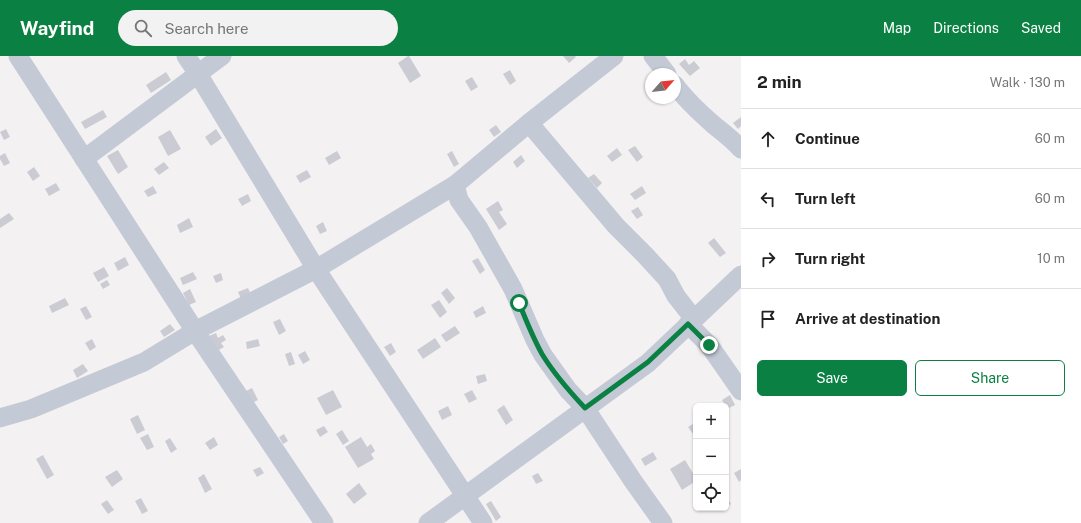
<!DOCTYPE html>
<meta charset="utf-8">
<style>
body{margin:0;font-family:"Public Sans",sans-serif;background:#f2f2f2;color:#222}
.controls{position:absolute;right:12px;bottom:12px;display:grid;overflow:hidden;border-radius:6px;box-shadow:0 1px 3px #0004}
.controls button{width:36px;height:36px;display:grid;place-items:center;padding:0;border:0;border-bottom:1px solid #e0e0e0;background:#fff;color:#222;font:20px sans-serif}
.compass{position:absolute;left:645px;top:12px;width:36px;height:36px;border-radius:50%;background:#fff;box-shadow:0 1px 3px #0004;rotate:62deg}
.stop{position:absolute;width:12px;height:12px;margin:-9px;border:3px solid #0b8043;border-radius:50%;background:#fff}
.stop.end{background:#0b8043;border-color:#fff;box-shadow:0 1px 4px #0008}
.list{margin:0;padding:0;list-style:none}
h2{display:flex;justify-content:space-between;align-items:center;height:52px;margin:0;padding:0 16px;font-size:17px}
h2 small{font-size:13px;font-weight:400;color:#767676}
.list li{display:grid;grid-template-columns:26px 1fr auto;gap:12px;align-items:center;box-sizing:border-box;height:60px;padding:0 16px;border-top:1px solid #e0e0e0}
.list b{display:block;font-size:15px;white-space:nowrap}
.list em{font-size:13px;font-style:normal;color:#767676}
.actions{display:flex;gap:8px;padding:12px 16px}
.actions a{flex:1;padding:9px 0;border:1px solid #0b8043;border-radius:6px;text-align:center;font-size:14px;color:#0b8043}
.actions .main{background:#0b8043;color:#fff}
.icon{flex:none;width:22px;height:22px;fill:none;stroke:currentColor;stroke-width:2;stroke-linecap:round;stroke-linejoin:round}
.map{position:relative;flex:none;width:741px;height:467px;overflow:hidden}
header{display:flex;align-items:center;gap:24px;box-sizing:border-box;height:56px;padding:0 20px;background:#0b8043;color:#fff}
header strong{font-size:19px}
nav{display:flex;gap:22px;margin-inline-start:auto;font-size:14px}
.search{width:280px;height:36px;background:#f2f2f2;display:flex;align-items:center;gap:10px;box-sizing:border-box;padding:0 14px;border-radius:22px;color:#767676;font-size:15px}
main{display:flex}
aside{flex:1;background:#fff}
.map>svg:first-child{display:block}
.building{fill:#cbccd3}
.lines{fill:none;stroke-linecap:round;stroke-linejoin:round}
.minor{stroke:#c4c9d6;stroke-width:19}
.route{stroke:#0b8043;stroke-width:5}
</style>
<header>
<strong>Wayfind</strong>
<div class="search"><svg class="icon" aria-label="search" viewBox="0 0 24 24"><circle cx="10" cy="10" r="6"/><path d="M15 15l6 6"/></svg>Search here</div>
<nav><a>Map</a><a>Directions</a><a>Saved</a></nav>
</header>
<main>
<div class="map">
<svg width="741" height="467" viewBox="0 0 741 467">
<rect width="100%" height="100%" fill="#f3f1f1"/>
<g class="building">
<polygon points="408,0 409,0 421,20 410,27 398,7"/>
<polygon points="563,0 575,0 576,1 569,7"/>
<polygon points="685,3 689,9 694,5 700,12 690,20 679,8"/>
<polygon points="510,14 516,25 510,29 503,18"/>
<polygon points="166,16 171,24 151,37 146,29"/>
<polygon points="472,21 478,31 471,35 465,25"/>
<polygon points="103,54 107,61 85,73 81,66"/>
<polygon points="741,61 741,70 738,73 733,67"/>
<polygon points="496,69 501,76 494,81 489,74"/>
<polygon points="6,73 10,81 4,84 0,76"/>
<polygon points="216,73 222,82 211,90 205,81"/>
<polygon points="170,74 181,93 168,100 158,81"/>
<polygon points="635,90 643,101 637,106 628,94"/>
<polygon points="617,92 622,99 612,106 607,100"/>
<polygon points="118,94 128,111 118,118 107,100"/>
<polygon points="337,95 341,102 329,109 325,102"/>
<polygon points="452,95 459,108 454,111 447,98"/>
<polygon points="5,97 10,107 4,110 0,103 0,100"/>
<polygon points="521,99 525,105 517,112 513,106"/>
<polygon points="164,106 169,112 159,119 154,113"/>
<polygon points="34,111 40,120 33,125 27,116"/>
<polygon points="307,114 311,121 300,127 296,120"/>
<polygon points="594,118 602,127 597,132 588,122"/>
<polygon points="56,127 60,134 49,140 45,133"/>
<polygon points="153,130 157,137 148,141 144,135"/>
<polygon points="642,130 646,137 635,144 630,138"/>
<polygon points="248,138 251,145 242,150 238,143"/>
<polygon points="498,145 503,154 499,156 507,168 499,174 486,153"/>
<polygon points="638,151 643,159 637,163 631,155"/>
<polygon points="9,157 14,163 0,172 0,163"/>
<polygon points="189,162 193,171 180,177 177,169"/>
<polygon points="323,166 327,175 320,178 316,170"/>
<polygon points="714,182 726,197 720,201 708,187"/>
<polygon points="125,201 129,209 118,215 114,207"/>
<polygon points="478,202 485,214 480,218 472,205"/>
<polygon points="104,211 109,220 98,226 93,217"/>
<polygon points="193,216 197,223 183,229 180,222"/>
<polygon points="221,217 223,224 216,227 213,220"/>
<polygon points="107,224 110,229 103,233 100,228"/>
<polygon points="248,232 251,239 241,243 238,236"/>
<polygon points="447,232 455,242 449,248 441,237"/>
<polygon points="190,233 196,246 189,249 183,237"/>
<polygon points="65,242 69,249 52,257 49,250"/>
<polygon points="439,244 447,256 440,262 431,249"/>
<polygon points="86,250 92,261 86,264 80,253"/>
<polygon points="483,250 486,257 476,262 473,256"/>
<polygon points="280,263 286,275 279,279 273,266"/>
<polygon points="170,268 175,274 164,281 160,275"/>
<polygon points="455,270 460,277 446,286 441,279"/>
<polygon points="216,277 218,282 223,279 226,284 221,287 224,291 217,295 209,280"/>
<polygon points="435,282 441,291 423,303 417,294"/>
<polygon points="92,283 96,291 90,295 85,287"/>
<polygon points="258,283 260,290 247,293 246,286"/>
<polygon points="391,287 396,296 390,300 384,291"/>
<polygon points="305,295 310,304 303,308 298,299"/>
<polygon points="291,296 295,308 289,310 285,298"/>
<polygon points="83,308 88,315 77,322 73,314"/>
<polygon points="485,318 487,325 478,328 476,320"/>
<polygon points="252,332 258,344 252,347 246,335"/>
<polygon points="333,334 342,351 326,359 317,342"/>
<polygon points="472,334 477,343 469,347 464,338"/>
<polygon points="730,339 735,349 727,353 722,344"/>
<polygon points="504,349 513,364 506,369 497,354"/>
<polygon points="448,350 452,359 442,364 438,355"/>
<polygon points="138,359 145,374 137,378 130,363"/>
<polygon points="696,366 696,376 693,378 688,371"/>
<polygon points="324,370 328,376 320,381 316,374"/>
<polygon points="342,374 349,385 343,389 336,378"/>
<polygon points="148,378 154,391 147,394 140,382"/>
<polygon points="284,378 288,385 283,388 279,381"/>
<polygon points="214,381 218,389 210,394 205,387"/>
<polygon points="361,381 367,391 371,388 375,395 371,398 374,403 358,412 345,391"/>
<polygon points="170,382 177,393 171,397 165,385"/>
<polygon points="653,396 657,403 645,410 641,403"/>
<polygon points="43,399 54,419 47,423 36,403"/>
<polygon points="685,404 696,422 696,425 682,434 670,413"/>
<polygon points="260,411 264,417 257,421 253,414"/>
<polygon points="741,413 741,424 739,426 734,417"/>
<polygon points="117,414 123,423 112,431 105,421"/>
<polygon points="538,417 543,425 536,428 532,420"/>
<polygon points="204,418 212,433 205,437 198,422"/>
<polygon points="359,427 367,438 354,448 346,438"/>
<polygon points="141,442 148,455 142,458 135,445"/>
<polygon points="727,442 731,448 726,451 726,443"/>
<polygon points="107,444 114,454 108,458 101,448"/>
<polygon points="491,445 501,461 496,465 486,448"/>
</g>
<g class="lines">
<g class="minor">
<polyline points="18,0 195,275 324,467"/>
<polyline points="186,0 198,18 316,213 483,467"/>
<polyline points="653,0 667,18"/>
<path d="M675,29C686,44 700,57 715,70C724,77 733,84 741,93"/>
<polyline points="529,67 616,170 645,199 667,223 676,240 694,263"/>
<polyline points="84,103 222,0"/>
<polyline points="455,129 459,144 478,171 513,233 535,284 543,299 568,334 585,352 633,425 663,467"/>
<polyline points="688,268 709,289 741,335"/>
<polyline points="0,362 31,353 144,306 195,275 316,213 455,129 529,67 614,0"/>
<polyline points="428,467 648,307 741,219"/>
</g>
</g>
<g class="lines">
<path class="route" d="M519,247C526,264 533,282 542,298C554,318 570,336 585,352L648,306L688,268L709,289"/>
</g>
</svg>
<div class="controls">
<button>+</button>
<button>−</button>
<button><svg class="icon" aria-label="locate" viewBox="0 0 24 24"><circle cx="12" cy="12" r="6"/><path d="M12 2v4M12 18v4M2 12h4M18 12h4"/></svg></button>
</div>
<svg class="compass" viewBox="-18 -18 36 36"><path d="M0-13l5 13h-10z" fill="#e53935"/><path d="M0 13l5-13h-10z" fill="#767676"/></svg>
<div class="stop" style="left:519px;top:247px"></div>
<div class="stop end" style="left:709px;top:289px"></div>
</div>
<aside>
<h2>2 min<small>Walk · 130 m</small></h2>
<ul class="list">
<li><svg class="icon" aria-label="ahead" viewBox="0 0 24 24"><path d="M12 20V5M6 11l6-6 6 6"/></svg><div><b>Continue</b></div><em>60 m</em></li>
<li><svg class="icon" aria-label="left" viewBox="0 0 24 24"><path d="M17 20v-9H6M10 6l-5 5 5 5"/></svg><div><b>Turn left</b></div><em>60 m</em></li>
<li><svg class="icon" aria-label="right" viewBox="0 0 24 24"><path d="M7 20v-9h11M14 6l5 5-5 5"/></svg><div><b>Turn right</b></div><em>10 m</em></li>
<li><svg class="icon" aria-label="arrive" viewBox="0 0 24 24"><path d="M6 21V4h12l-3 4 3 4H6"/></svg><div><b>Arrive at destination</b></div></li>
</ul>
<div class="actions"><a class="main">Save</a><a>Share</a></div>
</aside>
</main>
